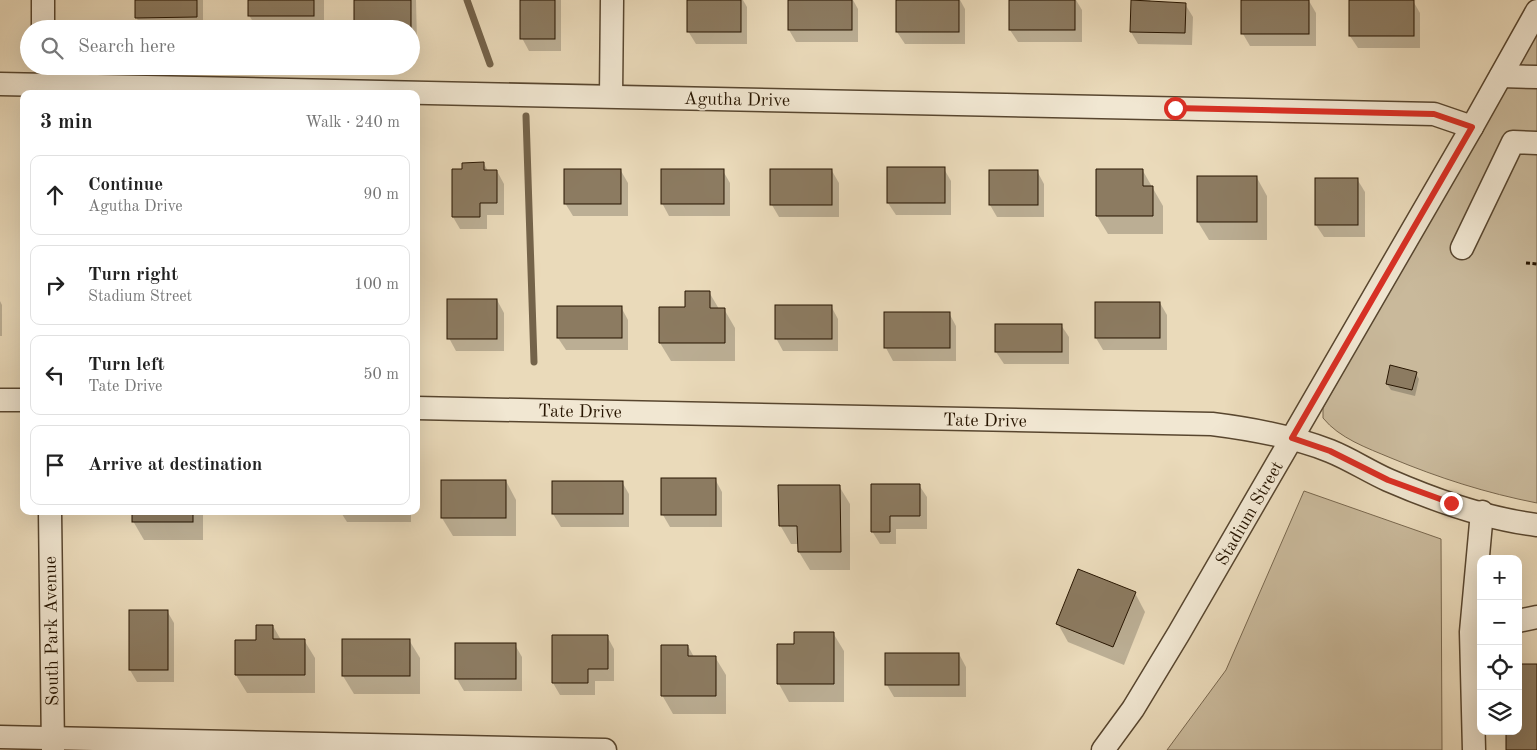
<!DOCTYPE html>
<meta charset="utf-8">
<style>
body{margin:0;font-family:"Old Standard TT",serif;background:#f2f2f2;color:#222}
.controls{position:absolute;right:15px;bottom:15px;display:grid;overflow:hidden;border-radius:10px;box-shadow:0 5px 20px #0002}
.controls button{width:45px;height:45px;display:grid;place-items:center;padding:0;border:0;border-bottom:1px solid #e0e0e0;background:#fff;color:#222;font:25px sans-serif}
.stop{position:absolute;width:15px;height:15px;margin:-11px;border:4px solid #d93025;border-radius:50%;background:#fff}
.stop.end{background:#d93025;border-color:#fff;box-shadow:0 1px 5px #0008}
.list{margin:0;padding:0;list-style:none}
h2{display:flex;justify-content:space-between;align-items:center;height:65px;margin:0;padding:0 20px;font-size:21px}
h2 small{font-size:16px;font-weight:400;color:#767676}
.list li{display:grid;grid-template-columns:32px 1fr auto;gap:15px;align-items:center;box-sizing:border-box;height:80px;margin:0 10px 10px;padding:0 10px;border:1px solid #e0e0e0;border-radius:10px}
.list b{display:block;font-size:19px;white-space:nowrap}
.list p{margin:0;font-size:16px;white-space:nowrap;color:#767676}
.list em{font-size:16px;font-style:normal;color:#767676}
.icon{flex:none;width:28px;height:28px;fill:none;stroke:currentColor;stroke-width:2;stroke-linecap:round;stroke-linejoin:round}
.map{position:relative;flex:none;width:1537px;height:750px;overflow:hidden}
.search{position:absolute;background:#fff;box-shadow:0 5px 20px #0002;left:20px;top:20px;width:400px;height:55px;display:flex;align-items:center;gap:12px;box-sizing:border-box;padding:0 18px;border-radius:28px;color:#767676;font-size:19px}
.panel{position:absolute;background:#fff;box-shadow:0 5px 20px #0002;left:20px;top:90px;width:400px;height:425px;border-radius:10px}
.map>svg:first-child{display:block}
.green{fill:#c9b99b;stroke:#78674e}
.shadow{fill:#0003}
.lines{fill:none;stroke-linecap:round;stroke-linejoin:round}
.stream{stroke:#74634a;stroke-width:7}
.building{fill:#8c7b61;stroke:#271501}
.minor-casing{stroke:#58462f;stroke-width:25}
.path{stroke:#271501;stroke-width:3;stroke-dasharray:4 2.5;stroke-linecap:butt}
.minor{stroke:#f1e7d2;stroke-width:22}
.route{stroke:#d93025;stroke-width:6}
.labels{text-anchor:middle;stroke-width:4;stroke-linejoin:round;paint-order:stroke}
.street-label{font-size:18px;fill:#271501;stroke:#f1e7d2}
</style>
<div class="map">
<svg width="1537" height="750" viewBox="0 0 1537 750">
<rect width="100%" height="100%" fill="#eadaba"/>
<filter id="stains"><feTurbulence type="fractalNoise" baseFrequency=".004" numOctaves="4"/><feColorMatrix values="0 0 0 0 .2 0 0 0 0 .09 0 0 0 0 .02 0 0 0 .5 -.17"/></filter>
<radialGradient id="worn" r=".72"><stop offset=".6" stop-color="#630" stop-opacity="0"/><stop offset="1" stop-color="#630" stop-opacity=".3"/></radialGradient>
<g class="green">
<path d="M1537,28V503C1486,493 1439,478 1391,458C1367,448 1339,438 1323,418V408Z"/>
<polygon points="1304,491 1441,539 1442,750 1167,750 1226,670"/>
</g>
<g class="shadow">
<polygon points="136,0 203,0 203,29 143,29 136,17"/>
<polygon points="249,0 324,0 324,29 257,29 249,15"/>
<polygon points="355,0 416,0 417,42 411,42 411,29 355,29"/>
<polygon points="522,0 561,0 561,51 529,51 522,38"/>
<polygon points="688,0 743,0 747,7 747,44 696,44 688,31"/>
<polygon points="789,0 853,0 858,9 858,42 796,42 789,30"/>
<polygon points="897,0 960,0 965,9 965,44 905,44 897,32"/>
<polygon points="1010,0 1076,0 1082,10 1082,42 1018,42 1010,30"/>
<polygon points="1132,0 1150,0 1152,4 1185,4 1193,17 1192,45 1138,44 1131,32"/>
<polygon points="1309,1 1316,13 1316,46 1250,46 1243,34"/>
<polygon points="1413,1 1420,13 1420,48 1358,48 1350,36"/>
<polygon points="484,164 488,171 497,171 504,184 504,215 487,215 487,229 460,229 453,217 464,170"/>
<polygon points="944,169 951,181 951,215 896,215 888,203"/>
<polygon points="621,171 628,183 628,216 573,216 565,203"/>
<polygon points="723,171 730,183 730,216 669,216 662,203"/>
<polygon points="832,171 839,183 839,217 779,217 772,205"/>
<polygon points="1037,171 1044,184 1044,217 997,217 990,205"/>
<polygon points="1143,171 1163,206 1163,234 1108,234 1097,216"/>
<polygon points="1257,178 1267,196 1267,240 1209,240 1198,222"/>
<polygon points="1357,179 1365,192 1365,237 1324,237 1316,225"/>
<polygon points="709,292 719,309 724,309 735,328 735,361 671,361 660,343 686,308"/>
<polygon points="497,300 504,313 504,351 456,351 449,338"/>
<polygon points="0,301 2,305 2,336 0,336"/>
<polygon points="1160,303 1167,315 1167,350 1103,350 1096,338"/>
<polygon points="831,306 838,319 838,351 783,351 776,338"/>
<polygon points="621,307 628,320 628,350 566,350 558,338"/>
<polygon points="886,313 949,313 956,326 956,361 893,361 886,348"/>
<polygon points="1061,325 1069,337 1069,364 1004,364 996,352"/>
<polygon points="1416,374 1419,379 1415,396 1391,390 1387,384"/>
<polygon points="715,479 722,492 722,527 670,527 663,515"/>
<polygon points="506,481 516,500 516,536 453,536 442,518"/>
<polygon points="553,482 622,482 629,494 629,527 561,527 553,514"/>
<polygon points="919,485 927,497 927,529 896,529 896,544 880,544 872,531"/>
<polygon points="839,486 850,504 850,570 810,570 799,552 799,544 791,544 780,525"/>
<polygon points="133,511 203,511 203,540 144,540 133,521"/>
<polygon points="237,511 302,511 302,513 238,513"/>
<polygon points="340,511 411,511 411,522 347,522"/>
<polygon points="1135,593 1145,612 1124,665 1068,642 1058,624"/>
<polygon points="167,611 174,623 174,682 137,682 130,670"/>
<polygon points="273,626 281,640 304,640 315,658 315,693 247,693 236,675 258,641"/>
<polygon points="833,633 844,651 844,702 789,702 779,684 796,645"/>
<polygon points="607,636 614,649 614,681 595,681 595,695 560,695 553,683"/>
<polygon points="409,640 420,658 420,694 354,694 343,676"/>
<polygon points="515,645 522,657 522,691 464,691 457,679"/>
<polygon points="688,646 694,657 715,657 726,675 726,714 673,714 662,695"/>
<polygon points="959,654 966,667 966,697 894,697 887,685"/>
</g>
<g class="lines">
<g class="stream">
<polyline points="467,0 490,64"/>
<polyline points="526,116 534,362"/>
</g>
</g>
<g class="building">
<polygon points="135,0 197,0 197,17 135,18"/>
<rect x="248" y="0" width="66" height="16"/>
<rect x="354" y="0" width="57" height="29"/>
<rect x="520" y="0" width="35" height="39"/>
<rect x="687" y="0" width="54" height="32"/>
<rect x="788" y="0" width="64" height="30"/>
<rect x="896" y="0" width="63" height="32"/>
<rect x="1009" y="0" width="66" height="30"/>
<polygon points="1131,0 1186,3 1185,33 1130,32"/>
<rect x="1241" y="0" width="68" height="34"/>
<rect x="1349" y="0" width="65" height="36"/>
<polygon points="484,162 484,170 497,170 497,203 480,203 480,217 452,217 452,169 462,169 462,163"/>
<rect x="887" y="167" width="58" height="36"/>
<rect x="564" y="169" width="57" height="35"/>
<rect x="661" y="169" width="63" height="35"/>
<rect x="770" y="169" width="62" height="36"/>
<polygon points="1096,169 1143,169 1143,186 1153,186 1153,216 1096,216"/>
<rect x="989" y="170" width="49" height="35"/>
<rect x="1197" y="176" width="60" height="46"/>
<rect x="1315" y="178" width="43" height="47"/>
<polygon points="685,291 710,291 710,308 725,308 725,343 659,343 659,307 685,307"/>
<rect x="447" y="299" width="50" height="40"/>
<rect x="1095" y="302" width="65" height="36"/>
<rect x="775" y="305" width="57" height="34"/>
<rect x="557" y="306" width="65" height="32"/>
<rect x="884" y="312" width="66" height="36"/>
<rect x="995" y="324" width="67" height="28"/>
<polygon points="1390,365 1417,372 1412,390 1386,384"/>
<rect x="661" y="478" width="55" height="37"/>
<rect x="441" y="480" width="65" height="38"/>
<rect x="552" y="481" width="71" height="33"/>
<polygon points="871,484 920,484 920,516 890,516 890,532 871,532"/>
<polygon points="778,485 840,485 841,552 798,552 797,526 779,526"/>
<rect x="132" y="511" width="61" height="11"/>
<polygon points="1078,569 1136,592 1113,647 1056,624"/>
<rect x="129" y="610" width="39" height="60"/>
<polygon points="256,625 273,625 273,639 305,639 305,675 235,675 235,640 256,640"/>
<polygon points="794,632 834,632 834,684 777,684 777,644 794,644"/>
<polygon points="552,635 608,635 608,669 588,669 588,683 552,683"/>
<rect x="342" y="639" width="68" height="37"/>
<rect x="455" y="643" width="61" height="36"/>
<polygon points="661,645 688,645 688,656 716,656 716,696 661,696"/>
<rect x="885" y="653" width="74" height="32"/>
<polygon points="1518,664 1537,664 1537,750 1506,750 1506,731 1518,731"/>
</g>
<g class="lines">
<defs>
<g id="minor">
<polyline points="43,0 43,29"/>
<polyline points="1501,76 1537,77"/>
<polyline points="0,84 1434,114 1472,127"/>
<polyline points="611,96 612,0"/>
<polyline points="1462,248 1513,142 1537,143"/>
<polyline points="0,400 24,400"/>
<path d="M416,408L1212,424C1252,429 1292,436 1330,451C1350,459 1368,471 1388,480C1434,500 1487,519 1537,525"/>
<polyline points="50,511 53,750"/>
<polyline points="1518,621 1537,617"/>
<polyline points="0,737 605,750"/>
<polyline points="1103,750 1133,709 1179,633 1472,127 1537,11"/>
<polyline points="1474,750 1471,632 1482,512"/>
</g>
</defs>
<use href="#minor" class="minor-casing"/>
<polyline class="path" points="1526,263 1537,264"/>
<use href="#minor" class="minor"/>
</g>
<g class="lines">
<polyline class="route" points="1175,108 1434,114 1472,127 1292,438 1330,451 1388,480 1451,503"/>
</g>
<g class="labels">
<g class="street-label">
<text transform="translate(737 99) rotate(1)" y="6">Agutha Drive</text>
<text transform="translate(580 411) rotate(1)" y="6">Tate Drive</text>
<text transform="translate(985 420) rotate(1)" y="6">Tate Drive</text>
<text transform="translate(1249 513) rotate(-60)" y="6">Stadium Street</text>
<text transform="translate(51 631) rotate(-91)" y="6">South Park Avenue</text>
</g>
</g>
<rect width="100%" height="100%" filter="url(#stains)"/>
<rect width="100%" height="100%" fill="url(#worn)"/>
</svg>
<div class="controls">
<button>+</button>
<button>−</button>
<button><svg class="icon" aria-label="locate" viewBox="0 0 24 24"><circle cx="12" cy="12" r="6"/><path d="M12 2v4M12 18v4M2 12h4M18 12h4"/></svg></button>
<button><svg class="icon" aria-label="layers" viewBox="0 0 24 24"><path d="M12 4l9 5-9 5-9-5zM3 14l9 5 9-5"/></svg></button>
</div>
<div class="stop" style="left:1175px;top:108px"></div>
<div class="stop end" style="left:1451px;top:503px"></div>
<div class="search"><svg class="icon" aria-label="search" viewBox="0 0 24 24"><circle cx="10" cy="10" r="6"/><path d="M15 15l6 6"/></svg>Search here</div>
<section class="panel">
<h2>3 min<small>Walk · 240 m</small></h2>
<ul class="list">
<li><svg class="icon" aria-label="ahead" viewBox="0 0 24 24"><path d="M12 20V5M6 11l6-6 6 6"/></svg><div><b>Continue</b><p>Agutha Drive</p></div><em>90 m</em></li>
<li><svg class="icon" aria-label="right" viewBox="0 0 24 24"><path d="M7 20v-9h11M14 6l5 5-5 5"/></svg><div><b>Turn right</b><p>Stadium Street</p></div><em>100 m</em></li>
<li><svg class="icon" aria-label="left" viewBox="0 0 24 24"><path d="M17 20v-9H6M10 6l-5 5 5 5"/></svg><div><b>Turn left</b><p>Tate Drive</p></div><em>50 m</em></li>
<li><svg class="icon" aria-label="arrive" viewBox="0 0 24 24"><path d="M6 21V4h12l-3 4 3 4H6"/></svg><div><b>Arrive at destination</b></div></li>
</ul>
</section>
</div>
